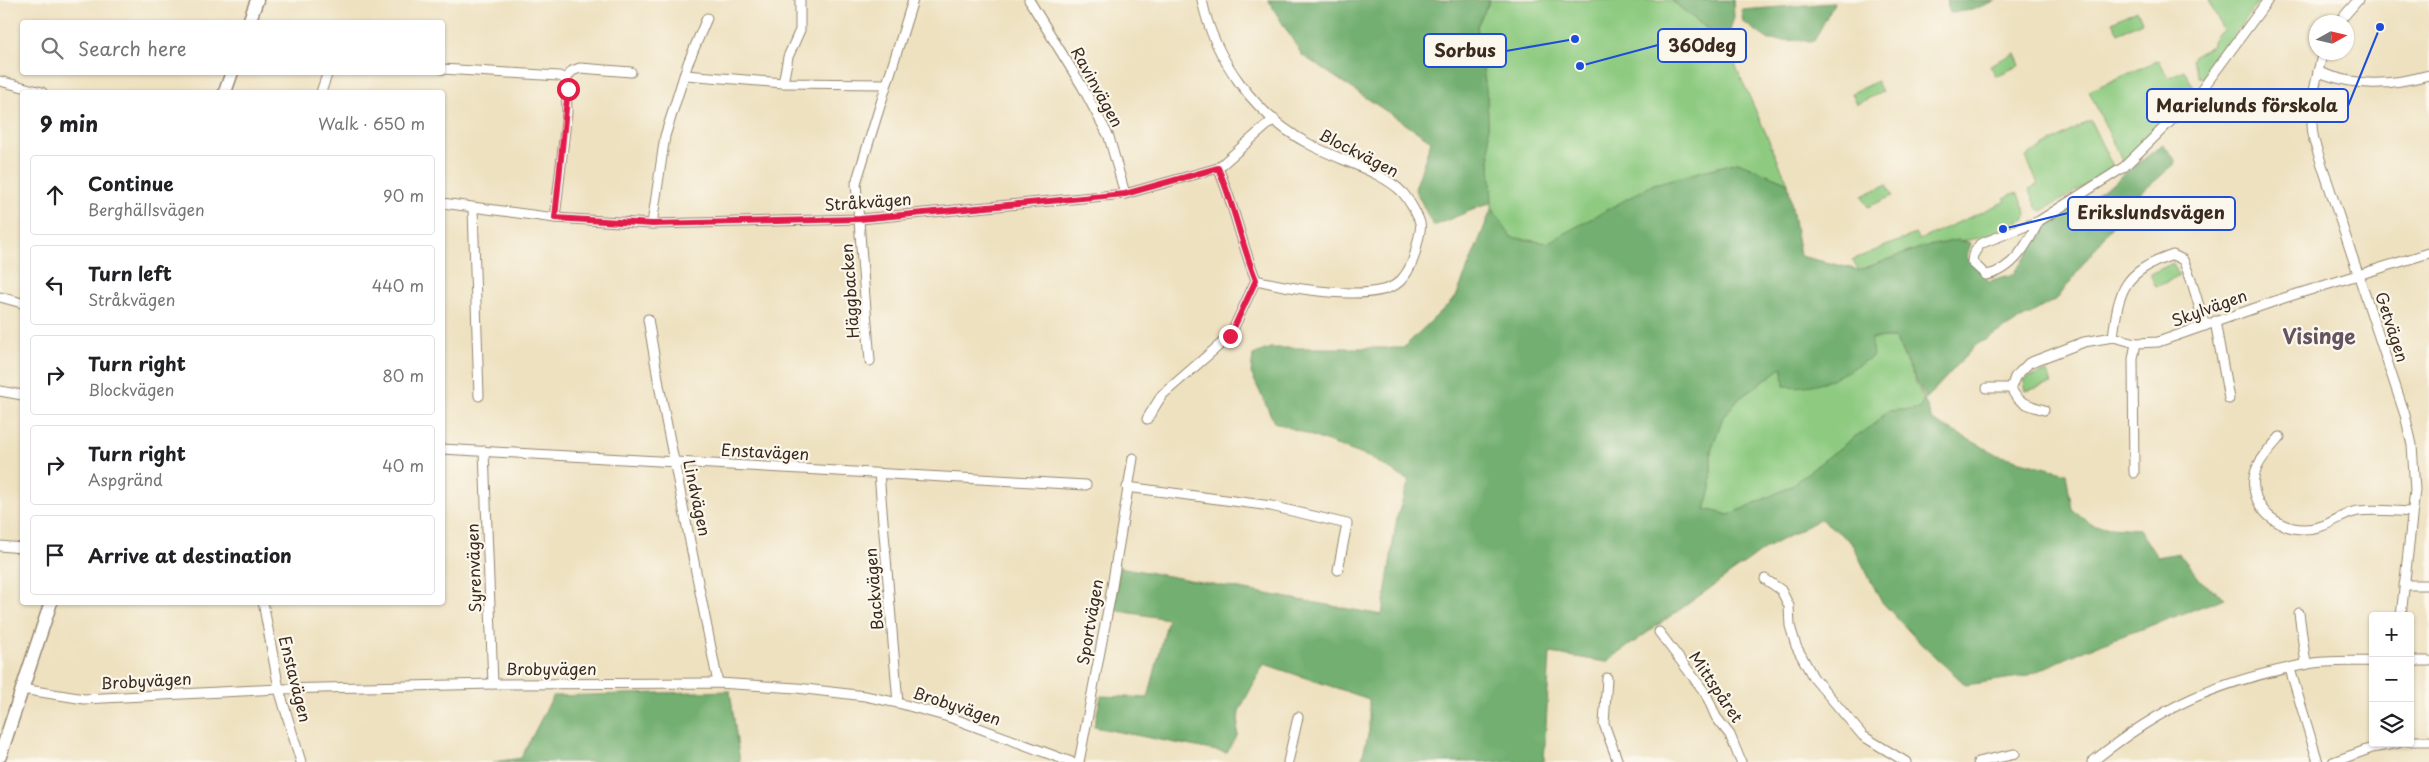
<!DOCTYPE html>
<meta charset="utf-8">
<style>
body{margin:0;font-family:"Playpen Sans",sans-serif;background:#f6f6f6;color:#202124}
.controls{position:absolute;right:15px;bottom:15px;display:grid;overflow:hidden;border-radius:5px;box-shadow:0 1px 4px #0004}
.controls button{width:45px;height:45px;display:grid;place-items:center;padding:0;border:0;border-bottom:1px solid #e0e0e0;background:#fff;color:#202124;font:25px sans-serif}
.compass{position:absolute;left:2309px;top:15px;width:45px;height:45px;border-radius:50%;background:#fff;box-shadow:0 1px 4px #0004;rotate:82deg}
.stop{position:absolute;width:15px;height:15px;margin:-11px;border:4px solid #e11d48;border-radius:50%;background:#fff}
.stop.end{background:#e11d48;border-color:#fff;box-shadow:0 1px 5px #0008}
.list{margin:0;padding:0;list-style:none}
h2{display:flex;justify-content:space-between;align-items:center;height:65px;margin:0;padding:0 20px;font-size:21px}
h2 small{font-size:16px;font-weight:400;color:#757577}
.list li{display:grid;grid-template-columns:32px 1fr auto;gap:15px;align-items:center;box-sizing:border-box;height:80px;margin:0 10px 10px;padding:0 10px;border:1px solid #e0e0e0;border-radius:5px}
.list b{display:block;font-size:19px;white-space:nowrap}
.list p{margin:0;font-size:16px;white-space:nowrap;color:#757577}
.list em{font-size:16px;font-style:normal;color:#757577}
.icon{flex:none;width:28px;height:28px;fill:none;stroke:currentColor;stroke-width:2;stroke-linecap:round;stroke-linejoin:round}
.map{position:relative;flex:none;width:2429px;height:762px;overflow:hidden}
.search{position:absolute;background:#fff;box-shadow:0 1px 4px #0004;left:20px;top:20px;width:425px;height:55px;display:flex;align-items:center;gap:12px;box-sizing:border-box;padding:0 18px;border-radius:5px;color:#757577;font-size:19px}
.panel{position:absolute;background:#fff;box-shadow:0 1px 4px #0004;left:20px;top:90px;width:425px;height:515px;border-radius:5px}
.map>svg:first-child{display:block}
.green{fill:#8ecb81;stroke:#647a50}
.forest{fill:#72af6f;stroke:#566c46}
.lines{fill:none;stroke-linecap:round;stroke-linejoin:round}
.street-casing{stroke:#94866f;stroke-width:11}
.secondary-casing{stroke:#94866f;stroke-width:15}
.street{stroke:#fff;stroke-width:9}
.secondary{stroke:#fff;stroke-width:12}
.route{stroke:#e11d48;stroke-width:6}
.labels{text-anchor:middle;stroke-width:4.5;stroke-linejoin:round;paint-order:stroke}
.street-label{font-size:16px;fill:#3b2a1e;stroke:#fbf7ec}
.district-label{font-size:21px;font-weight:bold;fill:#645360;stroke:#fbf7ec}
.leader{fill:none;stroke:#1d4ed8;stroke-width:2}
.callout-dot{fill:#1d4ed8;stroke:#fbf7ec;stroke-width:2}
.callout{fill:#fbf7ec;stroke:#1d4ed8;stroke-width:2}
.callout-label{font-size:18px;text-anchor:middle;font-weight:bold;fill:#3b2a1e}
</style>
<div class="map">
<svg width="2429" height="762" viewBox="0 0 2429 762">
<rect width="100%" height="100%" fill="#fbf7ec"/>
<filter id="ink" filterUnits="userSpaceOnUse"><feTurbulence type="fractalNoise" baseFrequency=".02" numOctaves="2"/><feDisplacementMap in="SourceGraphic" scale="10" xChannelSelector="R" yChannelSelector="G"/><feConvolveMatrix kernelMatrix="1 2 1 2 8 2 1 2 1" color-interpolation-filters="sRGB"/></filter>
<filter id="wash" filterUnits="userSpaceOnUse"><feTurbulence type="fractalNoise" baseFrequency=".0096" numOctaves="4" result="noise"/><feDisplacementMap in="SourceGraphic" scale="20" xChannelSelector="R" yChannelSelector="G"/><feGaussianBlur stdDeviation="1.12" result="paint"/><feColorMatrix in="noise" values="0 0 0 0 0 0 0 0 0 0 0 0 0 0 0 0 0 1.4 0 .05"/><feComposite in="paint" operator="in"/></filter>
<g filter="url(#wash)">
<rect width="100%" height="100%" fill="#eee1c0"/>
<g class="green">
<polygon points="1490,0 1671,0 1726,44 1788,183 1738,162 1654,184 1547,243 1511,238 1492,208 1487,97 1477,26"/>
<polygon points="2209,0 2259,0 2204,78 2199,77 2192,60 2194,56 2212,46 2215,35 2223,31"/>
<polygon points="2137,10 2142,22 2118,33 2112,22"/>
<polygon points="2015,53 2020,65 1996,76 1990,65"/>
<polygon points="2159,60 2168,78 2184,70 2196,91 2123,163 2089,91"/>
<polygon points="1877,81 1882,92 1857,104 1852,93"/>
<polygon points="2090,120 2114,169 2042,211 2038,209 2029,189 2038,184 2026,157"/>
<polygon points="1887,184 1892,196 1868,207 1862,196"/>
<polygon points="2014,193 2018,194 2026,213 2025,219 1980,238 1923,247 1859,270 1852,260 1915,234 1919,240 2006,201 2004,198"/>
<polygon points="2173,263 2179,276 2156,287 2150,274"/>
<polygon points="1871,338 1895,338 1924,399 1920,409 1887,411 1875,424 1853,438 1788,488 1729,515 1705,509 1711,489 1711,450 1723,417 1737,400 1783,367 1784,386"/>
<polygon points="2047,372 2051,384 2026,391 2023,379"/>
</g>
<g class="forest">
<polygon points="1268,0 1490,0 1477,26 1487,97 1492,202 1433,226 1415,189 1431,141 1302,55"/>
<polygon points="1671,0 1733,0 1734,17 1726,44"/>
<polygon points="1946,0 1996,0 1972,10 1950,13"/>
<polygon points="1834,3 1814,41 1769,40 1743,22 1741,10"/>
<path d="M2163,144L2177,162L2127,205L2058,298L1976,345L1926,399L1895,338H1871L1873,356C1843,374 1820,390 1784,386L1783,367L1737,400L1723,417L1711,450V489L1705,509L1729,515L1788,488L1853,438L1875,424L1887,411L1919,409L1924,399L1932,420L1998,455L2066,473L2072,509L2094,526L2139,529L2157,557L2179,553L2202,582L2225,598L2087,649L2026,676L1966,685L1922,645L1881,601L1851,542L1821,519L1768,547L1606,662L1550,653L1544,762H1361L1369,731V699L1264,664L1239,711L1237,736L1227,753L1094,727L1101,696L1148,698L1168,619L1113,610L1119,567L1382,615L1397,517L1409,481L1371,458L1274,422L1251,373L1253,355L1270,348H1403L1456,297L1492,208L1511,237L1547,243L1654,184L1738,162L1788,183L1800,256L1859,270L1923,247L1958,240L1971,243L1967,257L1989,281L2013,274L2054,219L2111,185Z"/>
<polygon points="730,691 740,762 493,762 521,758 553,696"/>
</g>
</g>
<g filter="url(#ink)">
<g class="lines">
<defs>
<g id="street">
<polyline points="1029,0 1082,86 1109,137 1125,194"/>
<path d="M1202,0C1214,59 1256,116 1309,144C1336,159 1382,171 1403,193C1408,199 1418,215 1420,223C1422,228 1418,239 1417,245C1415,256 1410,270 1402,279C1381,306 1285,287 1256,280"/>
<polyline points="2339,22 2358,0"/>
<path d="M2323,52C2315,82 2308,111 2314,141L2405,415L2412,445L2415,490L2401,616"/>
<polyline points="442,69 559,76 566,79 572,71 580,68 631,72"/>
<path d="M2318,72C2358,87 2388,86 2429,75"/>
<polyline points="686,75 783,83 885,84"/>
<polyline points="0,81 42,92"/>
<polyline points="783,83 788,57 800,30 800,0"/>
<polyline points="321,92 328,72"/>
<path d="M1218,168C1234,204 1241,243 1256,280"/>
<polyline points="442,203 555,218 652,224 860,219 1125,194 1218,168 1274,119"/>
<polyline points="473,208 479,396"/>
<polyline points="555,218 567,112 566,79"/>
<path d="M2039,221C2028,243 2013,271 1986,275L1972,262L1973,255L1980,244L2039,221L2124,167L2200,92L2268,0"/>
<polyline points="652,224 665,136 688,63 707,18"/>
<polyline points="0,297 22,303"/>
<polyline points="648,319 659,385 718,683"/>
<polyline points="2215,321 2229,399"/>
<path d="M2113,337C2119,289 2123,272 2173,255L2183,260L2191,279L2205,326"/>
<polyline points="870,361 856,183 913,0"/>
<polyline points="1987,388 2011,388"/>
<polyline points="0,391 22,395"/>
<path d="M2044,410C2029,405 2017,403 2011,388L2015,377L2029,363L2084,342L2113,337L2136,343L2158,342L2284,298L2429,253"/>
<polyline points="1147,419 1162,395 1230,336 1256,280"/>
<path d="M2280,437C2264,455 2247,472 2256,497C2266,523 2295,535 2322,526C2334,522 2345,513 2358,511C2375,509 2394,511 2411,512"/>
<polyline points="442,449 1086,485"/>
<polyline points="484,451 493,684"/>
<polyline points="879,473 898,703"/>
<polyline points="2134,473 2133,359 2136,343"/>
<polyline points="1127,487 1271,506 1347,524 1338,570"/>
<polyline points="0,546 22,548"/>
<polyline points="1765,579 1781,590 1789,606 1790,626 1796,646 1813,677 1863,736 1906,762"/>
<polyline points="2404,585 2429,585"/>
<polyline points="263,602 279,689 301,762"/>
<polyline points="2299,613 2306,664"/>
<polyline points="1659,632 1706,694 1716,717 1730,735 1741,762"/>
<polyline points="2410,661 2429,661"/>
<polyline points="2290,669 2318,762"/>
<polyline points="1607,678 1604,724 1618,762"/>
<polyline points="22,689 84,699 279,689 493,684 718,683 797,688 865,696 898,703 952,718 1071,762"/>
<polyline points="2410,741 2429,741"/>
<polyline points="1079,762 1110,599 1133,458"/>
<polyline points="1288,762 1298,717"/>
<polyline points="1978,762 2015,754"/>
<path d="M2092,762C2163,705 2218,681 2308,664C2328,660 2352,662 2373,661"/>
<polyline points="2333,762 2372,748 2398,743"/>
</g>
<g id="secondary">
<polyline points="249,22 257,0"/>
<polyline points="225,92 232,72"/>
<polyline points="0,756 51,602"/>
</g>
</defs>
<use href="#street" class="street-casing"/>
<use href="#secondary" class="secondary-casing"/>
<use href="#street" class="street"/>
<use href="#secondary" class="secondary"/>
</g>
</g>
<g class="lines" filter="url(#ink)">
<path class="route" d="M568,89L555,218L652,224L860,219L1125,194L1218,168C1234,204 1241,243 1256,280L1230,336"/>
</g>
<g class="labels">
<g class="street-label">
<text transform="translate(1097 87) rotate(61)" y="6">Ravinvägen</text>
<text transform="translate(1359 153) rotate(27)" y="6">Blockvägen</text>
<text transform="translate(868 202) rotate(-4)" y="6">Stråkvägen</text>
<text transform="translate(850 291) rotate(-94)" y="6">Häggbacken</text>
<text transform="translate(2209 308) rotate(-20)" y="6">Skylvägen</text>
<text transform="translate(2392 327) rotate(72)" y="6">Getvägen</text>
<text transform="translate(765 452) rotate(3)" y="6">Enstavägen</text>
<text transform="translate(697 498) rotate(78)" y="6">Lindvägen</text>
<text transform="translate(474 568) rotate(-92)" y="6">Syrenvägen</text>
<text transform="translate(874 589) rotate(-95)" y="6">Backvägen</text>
<text transform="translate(1090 622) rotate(-80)" y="6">Sportvägen</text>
<text x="551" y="675">Brobyvägen</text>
<text transform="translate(295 679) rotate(76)" y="6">Enstavägen</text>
<text transform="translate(146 681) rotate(-3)" y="6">Brobyvägen</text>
<text transform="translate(1716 687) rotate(56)" y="6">Mittspåret</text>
<text transform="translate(957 706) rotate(18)" y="6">Brobyvägen</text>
</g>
<g class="district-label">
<text x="2319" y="344">Visinge</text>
</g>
</g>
<path class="leader" d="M1580 66L1658 45M1575 39L1506 51M2380 27L2348 106M2003 229L2068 213"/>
<g class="callout-dot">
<circle cx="1580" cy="66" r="5"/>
<circle cx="1575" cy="39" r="5"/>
<circle cx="2380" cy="27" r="5"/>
<circle cx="2003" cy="229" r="5"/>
</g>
<g class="callout">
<rect x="1658" y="29" width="88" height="33" rx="5"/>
<rect x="1424" y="34" width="82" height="33" rx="5"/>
<rect x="2147" y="89" width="201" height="33" rx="5"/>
<rect x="2068" y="197" width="167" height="33" rx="5"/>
</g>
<g class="callout-label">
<text x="1702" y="52">360deg</text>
<text x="1465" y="57">Sorbus</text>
<text x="2247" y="112">Marielunds förskola</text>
<text x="2151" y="219">Erikslundsvägen</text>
</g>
</svg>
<div class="controls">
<button>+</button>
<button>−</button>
<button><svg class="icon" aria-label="layers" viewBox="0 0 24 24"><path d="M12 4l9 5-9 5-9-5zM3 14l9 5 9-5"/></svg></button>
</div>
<svg class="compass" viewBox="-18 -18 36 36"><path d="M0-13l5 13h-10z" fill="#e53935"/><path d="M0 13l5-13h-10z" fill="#757577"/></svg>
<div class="stop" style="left:568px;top:89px"></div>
<div class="stop end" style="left:1230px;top:336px"></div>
<div class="search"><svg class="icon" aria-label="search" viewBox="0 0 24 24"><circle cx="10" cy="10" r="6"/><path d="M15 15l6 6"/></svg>Search here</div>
<section class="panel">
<h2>9 min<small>Walk · 650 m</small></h2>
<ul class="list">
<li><svg class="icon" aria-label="ahead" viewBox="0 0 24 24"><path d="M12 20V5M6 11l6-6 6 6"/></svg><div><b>Continue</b><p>Berghällsvägen</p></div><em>90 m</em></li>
<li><svg class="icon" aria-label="left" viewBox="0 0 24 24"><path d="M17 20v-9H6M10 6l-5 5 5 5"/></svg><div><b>Turn left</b><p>Stråkvägen</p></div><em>440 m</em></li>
<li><svg class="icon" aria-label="right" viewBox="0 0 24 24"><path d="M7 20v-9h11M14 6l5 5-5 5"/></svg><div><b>Turn right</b><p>Blockvägen</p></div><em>80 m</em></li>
<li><svg class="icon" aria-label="right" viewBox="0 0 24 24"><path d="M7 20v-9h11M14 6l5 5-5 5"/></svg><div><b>Turn right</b><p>Aspgränd</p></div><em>40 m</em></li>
<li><svg class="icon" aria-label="arrive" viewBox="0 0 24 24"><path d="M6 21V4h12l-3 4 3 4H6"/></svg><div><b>Arrive at destination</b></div></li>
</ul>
</section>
</div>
